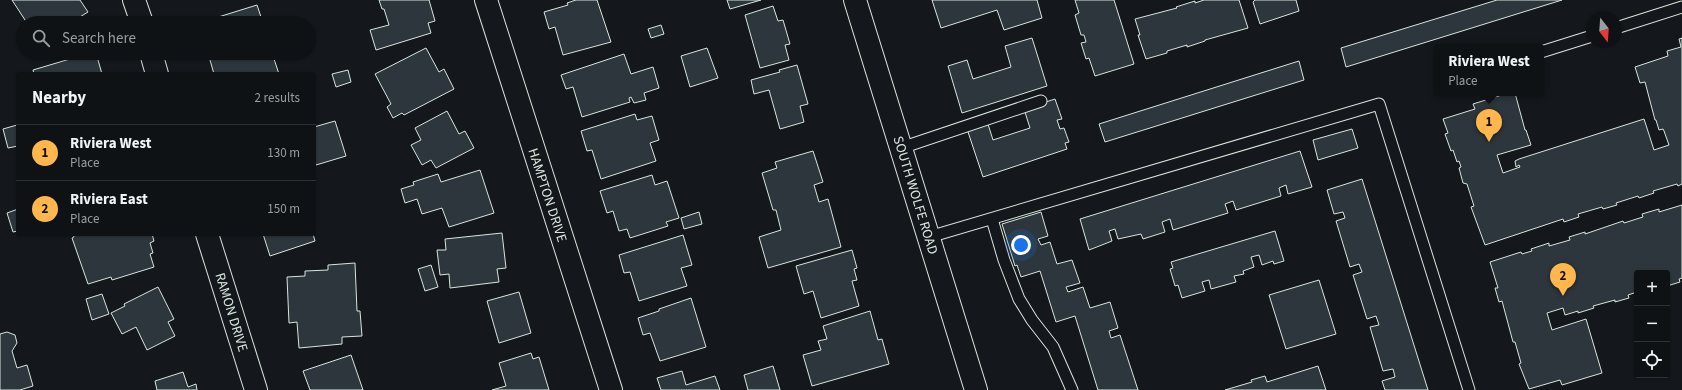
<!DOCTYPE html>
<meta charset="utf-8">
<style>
body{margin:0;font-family:"Source Sans 3",sans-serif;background:#181b1e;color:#f1f3f6}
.controls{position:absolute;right:12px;bottom:12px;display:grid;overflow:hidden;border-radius:4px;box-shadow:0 1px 3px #0004}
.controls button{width:36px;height:36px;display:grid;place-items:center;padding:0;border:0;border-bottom:1px solid #2f3234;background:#0f1215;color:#f1f3f6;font:20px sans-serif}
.compass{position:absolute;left:1586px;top:12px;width:36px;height:36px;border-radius:50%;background:#0f1215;box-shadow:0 1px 3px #0004;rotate:163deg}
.you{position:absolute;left:1021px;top:245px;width:14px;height:14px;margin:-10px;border:3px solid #fff;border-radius:50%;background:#1a73e8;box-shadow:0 0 0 6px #1a73e833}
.badge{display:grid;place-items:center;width:26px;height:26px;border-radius:50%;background:#ffb74d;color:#111;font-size:13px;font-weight:700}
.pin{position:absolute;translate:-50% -33px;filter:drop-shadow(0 1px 2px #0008)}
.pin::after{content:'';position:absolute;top:21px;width:14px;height:12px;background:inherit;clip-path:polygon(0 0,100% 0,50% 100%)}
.popup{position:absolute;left:1434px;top:44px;width:110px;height:52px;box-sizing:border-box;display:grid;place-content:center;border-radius:4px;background:#0f1215;filter:drop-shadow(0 1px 3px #0005);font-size:13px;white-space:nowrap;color:#9b9ea0}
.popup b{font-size:15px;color:#f1f3f6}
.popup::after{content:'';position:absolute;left:50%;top:100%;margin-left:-8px;border:8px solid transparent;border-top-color:#0f1215}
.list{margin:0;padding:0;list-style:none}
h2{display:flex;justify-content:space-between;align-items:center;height:52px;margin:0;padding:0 16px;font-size:17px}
h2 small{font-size:13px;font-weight:400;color:#9b9ea0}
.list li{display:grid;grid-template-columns:26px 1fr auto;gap:12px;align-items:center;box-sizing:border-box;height:56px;padding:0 16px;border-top:1px solid #2f3234}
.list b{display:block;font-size:15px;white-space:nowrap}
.list p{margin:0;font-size:13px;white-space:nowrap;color:#9b9ea0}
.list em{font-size:13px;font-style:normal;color:#9b9ea0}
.icon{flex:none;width:22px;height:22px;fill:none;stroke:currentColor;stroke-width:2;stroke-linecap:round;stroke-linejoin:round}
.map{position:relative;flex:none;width:1682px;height:390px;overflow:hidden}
.search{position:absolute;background:#0f1215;box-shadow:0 1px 3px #0004;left:16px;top:16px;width:300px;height:44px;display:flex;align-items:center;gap:10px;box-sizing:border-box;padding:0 14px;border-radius:22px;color:#9b9ea0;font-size:15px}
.panel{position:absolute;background:#0f1215;box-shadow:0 1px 3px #0004;left:16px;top:72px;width:300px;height:164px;border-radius:4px}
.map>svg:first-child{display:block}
.building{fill:#2c363c;stroke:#d8e6dc}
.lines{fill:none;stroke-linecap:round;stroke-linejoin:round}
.lane-casing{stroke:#d8e6dc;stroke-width:13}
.street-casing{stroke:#d8e6dc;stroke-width:24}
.secondary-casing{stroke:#d8e6dc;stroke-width:24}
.lane{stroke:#14181c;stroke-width:11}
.street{stroke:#14181c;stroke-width:22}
.secondary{stroke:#14181c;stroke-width:22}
.labels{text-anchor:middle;stroke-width:3;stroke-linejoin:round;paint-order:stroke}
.street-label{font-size:14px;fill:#d8e6dc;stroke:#14181c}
</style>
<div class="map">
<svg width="1682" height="390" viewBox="0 0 1682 390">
<rect width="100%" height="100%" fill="#14181c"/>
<g class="building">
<polygon points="12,0 80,0 88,12 70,23 38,23 35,18 27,23"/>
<polygon points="379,0 429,0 435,21 428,23 431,33 376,50 370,30 389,25 384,9 382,9"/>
<polygon points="576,0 597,0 611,42 563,55 555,27 549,29 544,12 568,5 567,3"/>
<polygon points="727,0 761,0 730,9"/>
<polygon points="932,0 1037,0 1042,18 1004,30 997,10 941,28"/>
<polygon points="1075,0 1114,0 1134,64 1095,76 1089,58 1086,59 1081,43 1086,42 1084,35 1081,35 1075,15 1079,13"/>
<polygon points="1204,0 1239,0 1248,28 1205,40 1205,41 1187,47 1187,45 1167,51 1167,53 1146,59 1138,35 1140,35 1135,19 1177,8 1176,7 1195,1 1195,3"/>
<polygon points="1255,0 1296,0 1299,11 1260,24 1253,2"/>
<polygon points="1497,0 1562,0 1346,67 1341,48"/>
<polygon points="257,5 263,23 199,23"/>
<polygon points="773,6 778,21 783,20 790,44 785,45 789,60 760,68 745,15"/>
<polygon points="661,25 664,34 651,38 648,29"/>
<polygon points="1032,38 1047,86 962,113 948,66 967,60 973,79 1011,67 1005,46"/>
<polygon points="1682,38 1682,184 1678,186 1677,184 1653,191 1654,193 1639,198 1638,196 1616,203 1617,205 1603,209 1602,207 1578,214 1579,217 1564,222 1563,219 1485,245 1471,207 1474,206 1467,184 1463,183 1459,168 1461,167 1459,161 1457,162 1453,150 1451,151 1445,134 1448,133 1443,119 1475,109 1473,104 1508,93 1515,93 1525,130 1526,130 1531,145 1497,155 1503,173 1520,167 1519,165 1516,167 1515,161 1519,159 1644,119 1654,150 1669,145 1664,131 1663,129 1659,130 1656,120 1655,120 1645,82 1640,83 1635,67 1668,56 1667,51 1681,47 1679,39"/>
<polygon points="426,48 439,72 444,69 454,89 404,115 402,113 393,118 387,107 391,104 375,74"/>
<polygon points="707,48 718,78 690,87 681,56"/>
<polygon points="90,53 96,53 102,74 34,74 33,70"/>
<polygon points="208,53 272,53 279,74 214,74"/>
<polygon points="624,54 631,74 653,67 659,88 644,93 646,100 634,103 631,97 629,98 630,102 582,117 573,87 566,89 561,75"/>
<polygon points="1299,61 1304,80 1105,142 1099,124"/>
<polygon points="797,65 808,104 800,106 804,122 780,129 769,90 754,94 751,80 780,72 779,70"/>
<polygon points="348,70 351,82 336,87 332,74"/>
<polygon points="1055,99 1062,119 1057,120 1060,129 1064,128 1069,142 1065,143 1067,149 983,177 967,129 987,121 993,140 1030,128 1024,109"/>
<polygon points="447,111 459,134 465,131 474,148 436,168 431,160 422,165 411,145 421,140 415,128"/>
<polygon points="635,114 637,120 652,116 659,140 650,143 656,161 601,179 592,150 587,151 581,131"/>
<polygon points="335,121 346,156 316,165 314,158 314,127"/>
<polygon points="17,125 18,146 8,148 3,129"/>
<polygon points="1352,129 1358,148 1318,160 1313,140"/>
<polygon points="813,151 823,182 814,185 819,202 828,199 841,247 768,268 759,237 781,230 776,210 773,210 762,173 777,168 775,162"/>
<polygon points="1300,151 1312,187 1288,194 1286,185 1279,188 1281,196 1236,210 1233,201 1225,204 1228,213 1173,230 1170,219 1162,222 1165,232 1143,239 1141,234 1118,239 1115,229 1109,231 1112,241 1089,250 1080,219"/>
<polygon points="480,170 494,213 449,227 442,208 422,214 417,199 405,203 401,189 414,185 413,182 438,174 441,182"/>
<polygon points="652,175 655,185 667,181 679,218 666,222 668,226 630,238 627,229 619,231 613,211 607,213 600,191"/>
<polygon points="1362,179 1428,390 1385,390 1382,381 1395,377 1393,369 1383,371 1370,327 1379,325 1376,316 1367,319 1353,275 1362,272 1359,264 1350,267 1336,221 1345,218 1343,212 1334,214 1327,190"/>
<polygon points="1682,205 1682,278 1679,279 1680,282 1667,286 1667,273 1637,273 1637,292 1628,295 1629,298 1615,302 1615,300 1593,306 1594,308 1578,313 1578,311 1565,315 1563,308 1547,313 1552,330 1586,319 1602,373 1562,385 1560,380 1529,389 1519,364 1521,363 1515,342 1513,342 1502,301 1499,302 1495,288 1498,288 1490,262 1521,252 1522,254 1532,251 1531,249 1549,243 1549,246 1570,240 1569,237 1585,232 1585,234 1623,221 1624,223 1643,217 1642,214 1659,209 1659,212"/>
<polygon points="18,209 18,231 13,232 7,213"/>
<polygon points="699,212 702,224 684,229 681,218"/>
<polygon points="1041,212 1048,236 1038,239 1041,245 1050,242 1057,264 1072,260 1080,283 1066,287 1068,292 1083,287 1090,308 1110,302 1118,328 1109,331 1111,338 1120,335 1138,390 1098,390 1075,316 1056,322 1040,271 1021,277 1017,265 1015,266 1002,224"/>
<polygon points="1275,231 1284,261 1274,264 1273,261 1262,265 1259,255 1251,257 1254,267 1243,271 1244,274 1234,276 1236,282 1211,289 1209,280 1202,282 1205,291 1182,298 1178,285 1175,286 1170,269 1173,268 1171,262"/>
<polygon points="502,233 506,268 497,269 499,282 450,288 449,274 440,275 437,250 446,250 445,239"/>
<polygon points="73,234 152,234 154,241 150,243 153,253 150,254 154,267 112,280 111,277 88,284 72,238 74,237"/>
<polygon points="263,234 313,234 315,241 270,256"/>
<polygon points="683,235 692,265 681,268 687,286 639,301 630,272 624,273 619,255"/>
<polygon points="852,250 857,268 854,269 857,280 852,281 859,306 821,318 813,291 804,294 796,266"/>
<polygon points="355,263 357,311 360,311 362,336 342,337 342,344 299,348 297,322 289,323 287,277 305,276 305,271 328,270 328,265"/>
<polygon points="431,265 438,287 425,291 418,269"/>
<polygon points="1319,280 1336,334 1286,349 1269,295"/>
<polygon points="158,287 174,319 168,322 175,336 147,350 136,327 122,334 111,313 125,306 124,304"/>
<polygon points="519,292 531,333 499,343 487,301"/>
<polygon points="102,294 109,314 92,320 86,299"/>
<polygon points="691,298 706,347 660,361 650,333 643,335 638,318 659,311 659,309"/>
<polygon points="870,311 878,340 882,339 889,364 812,386 803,355 821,350 818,341 827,339 823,326"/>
<polygon points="7,332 15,335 17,343 12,351 17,368 27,365 33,386 20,390 0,390 0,334"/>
<polygon points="531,353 533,359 539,357 549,390 492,390 506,386 499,363"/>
<polygon points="351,355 363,390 310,390 303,371"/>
<polygon points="773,366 780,390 748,390 744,375"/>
<polygon points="1318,366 1326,390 1225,390 1252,382 1251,380 1265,376 1267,382"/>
<polygon points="682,371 686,385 715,376 720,390 661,390 657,378"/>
<polygon points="183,372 188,387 196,384 197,390 157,390 155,381"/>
</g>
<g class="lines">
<defs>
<g id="lane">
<polyline points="1616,28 1682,7"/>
<polyline points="1541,52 1592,36"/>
<polyline points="901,148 1041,101"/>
<polyline points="992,219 1004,260 1019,299 1032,320 1053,347 1072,390"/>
<polyline points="929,237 1379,104 1469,390"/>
</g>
<g id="street">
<polyline points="134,0 142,23"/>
<polyline points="486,0 611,390"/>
<polyline points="151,53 157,74"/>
<polyline points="207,234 256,390"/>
</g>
<polyline id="secondary" points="855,0 976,390"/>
</defs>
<use href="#lane" class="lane-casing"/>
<use href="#street" class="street-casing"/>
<use href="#secondary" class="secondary-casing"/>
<use href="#lane" class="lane"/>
<use href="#street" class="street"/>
<use href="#secondary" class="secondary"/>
</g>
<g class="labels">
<g class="street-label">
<text transform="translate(548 195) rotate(72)" y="5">HAMPTON DRIVE</text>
<text transform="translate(916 195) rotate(73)" y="5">SOUTH WOLFE ROAD</text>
<text transform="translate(232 312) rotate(73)" y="5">RAMON DRIVE</text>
</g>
</g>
</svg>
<div class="controls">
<button>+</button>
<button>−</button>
<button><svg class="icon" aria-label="locate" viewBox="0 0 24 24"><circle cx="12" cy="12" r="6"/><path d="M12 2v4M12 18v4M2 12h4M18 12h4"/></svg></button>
</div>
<svg class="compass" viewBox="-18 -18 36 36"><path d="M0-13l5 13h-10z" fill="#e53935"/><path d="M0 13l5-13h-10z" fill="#9b9ea0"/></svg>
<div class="you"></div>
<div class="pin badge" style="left:1489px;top:142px">1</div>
<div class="popup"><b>Riviera West</b>Place</div>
<div class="pin badge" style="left:1563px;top:296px">2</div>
<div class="search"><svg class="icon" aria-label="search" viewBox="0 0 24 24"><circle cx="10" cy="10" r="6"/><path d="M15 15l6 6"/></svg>Search here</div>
<section class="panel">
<h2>Nearby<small>2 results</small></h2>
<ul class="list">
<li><span class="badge">1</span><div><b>Riviera West</b><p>Place</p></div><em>130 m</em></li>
<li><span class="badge">2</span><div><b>Riviera East</b><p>Place</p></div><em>150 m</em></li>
</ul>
</section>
</div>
